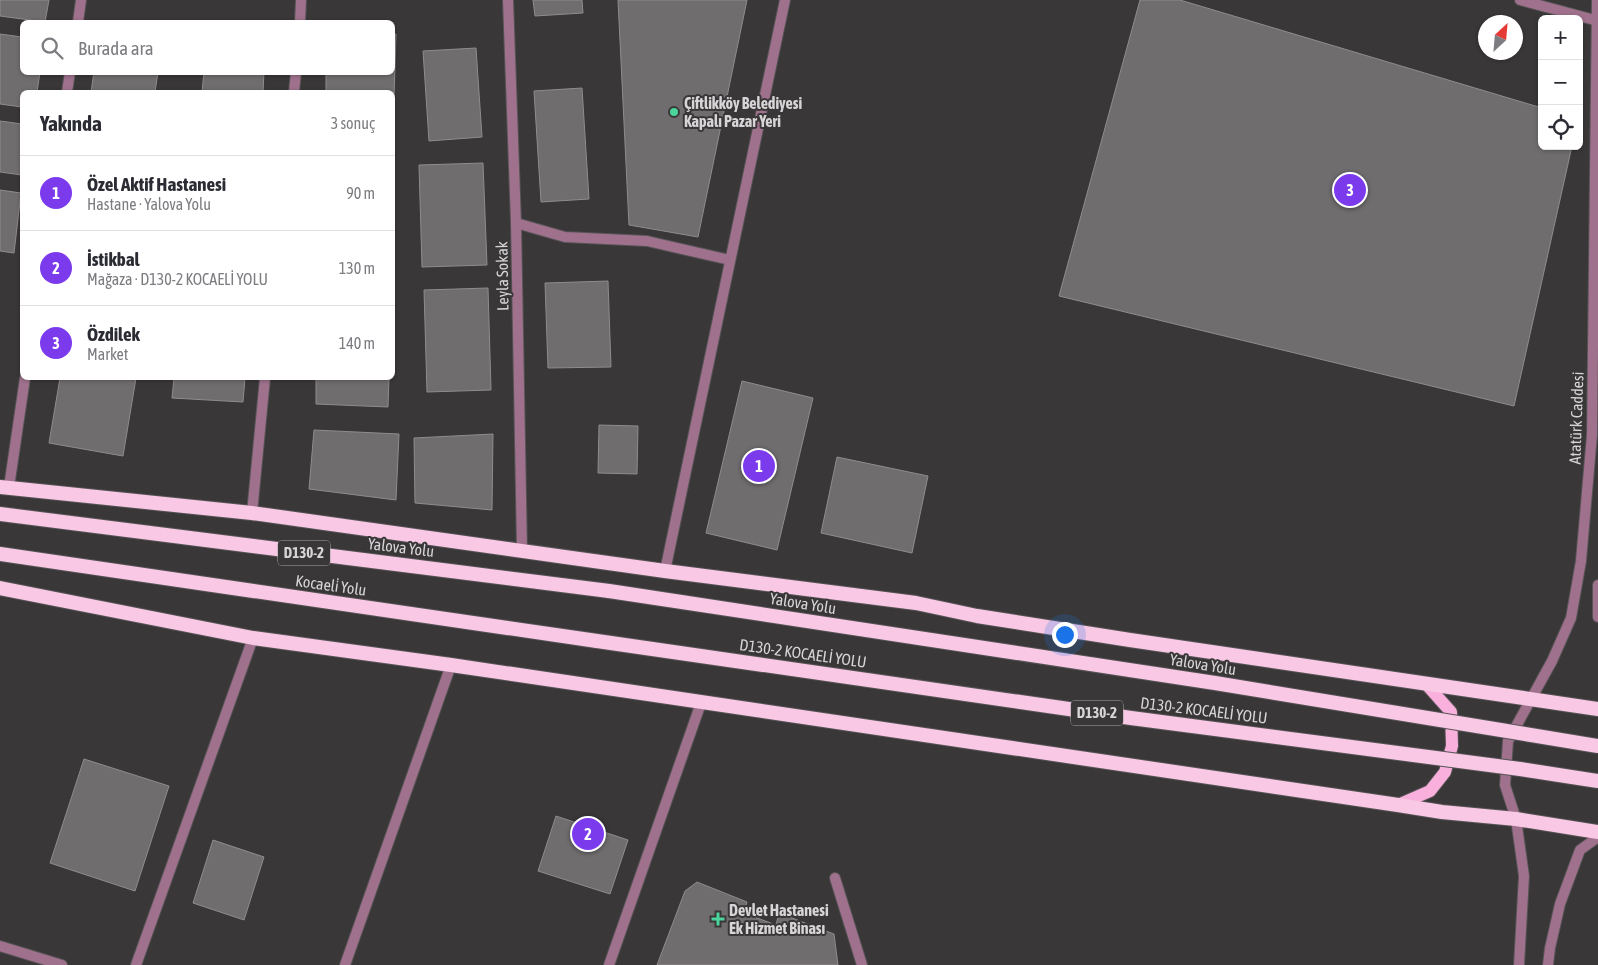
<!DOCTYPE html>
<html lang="tr">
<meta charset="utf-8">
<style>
body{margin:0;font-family:"Asap Condensed",sans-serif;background:#f2f2f3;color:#2b2b33}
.controls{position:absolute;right:15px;top:15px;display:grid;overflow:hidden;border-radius:8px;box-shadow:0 1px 4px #0004}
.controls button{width:45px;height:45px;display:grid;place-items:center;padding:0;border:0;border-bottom:1px solid #e1e1e2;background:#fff;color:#2b2b33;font:25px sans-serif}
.compass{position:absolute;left:1478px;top:15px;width:45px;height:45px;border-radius:50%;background:#fff;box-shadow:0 1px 4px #0004;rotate:26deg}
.you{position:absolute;left:1064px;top:634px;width:18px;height:18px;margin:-12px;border:4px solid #fff;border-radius:50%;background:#1a73e8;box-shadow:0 0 0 8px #1a73e833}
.badge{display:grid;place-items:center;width:32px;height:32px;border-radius:50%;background:#7c3aed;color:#fff;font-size:16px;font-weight:700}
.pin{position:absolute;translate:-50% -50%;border:2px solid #fff;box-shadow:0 1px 5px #0006}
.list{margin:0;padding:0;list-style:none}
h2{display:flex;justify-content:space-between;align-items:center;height:65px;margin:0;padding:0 20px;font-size:21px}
h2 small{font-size:16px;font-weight:400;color:#7c7c81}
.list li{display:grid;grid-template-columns:32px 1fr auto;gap:15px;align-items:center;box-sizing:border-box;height:75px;padding:0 20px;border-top:1px solid #e1e1e2}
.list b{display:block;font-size:19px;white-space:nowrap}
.list p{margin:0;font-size:16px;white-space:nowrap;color:#7c7c81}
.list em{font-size:16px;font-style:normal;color:#7c7c81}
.icon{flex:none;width:28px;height:28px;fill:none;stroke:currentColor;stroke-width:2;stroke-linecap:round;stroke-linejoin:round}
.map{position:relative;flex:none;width:1598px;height:965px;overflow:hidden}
.search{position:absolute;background:#fff;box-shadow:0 1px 4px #0004;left:20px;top:20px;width:375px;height:55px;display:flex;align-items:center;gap:12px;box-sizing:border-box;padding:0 18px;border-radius:8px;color:#7c7c81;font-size:19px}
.panel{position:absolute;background:#fff;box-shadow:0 1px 4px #0004;left:20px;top:90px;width:375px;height:290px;border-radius:8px}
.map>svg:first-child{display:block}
.building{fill:#706d6f;stroke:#908c8e}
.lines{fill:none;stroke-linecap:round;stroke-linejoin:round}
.minor-casing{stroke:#565355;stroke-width:12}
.primary-casing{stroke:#565355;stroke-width:14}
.trunk-casing{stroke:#565355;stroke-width:16}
.minor{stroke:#9f718d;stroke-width:10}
.primary{stroke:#fab0dd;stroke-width:12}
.trunk{stroke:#f8c8e5;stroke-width:14}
.trunk-bridge-casing{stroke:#565355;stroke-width:16;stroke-linecap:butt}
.trunk-bridge{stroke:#f8c8e5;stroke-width:14}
.poi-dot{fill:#4bd49b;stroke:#3a3738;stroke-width:2}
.labels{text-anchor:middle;stroke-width:4;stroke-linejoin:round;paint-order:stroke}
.shield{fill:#3a3738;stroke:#a8a6a7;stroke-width:1}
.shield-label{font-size:15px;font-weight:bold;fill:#d7d5d7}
.poi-label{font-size:16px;font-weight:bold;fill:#d7d5d7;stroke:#3a3738;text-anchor:start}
.street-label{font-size:16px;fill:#d7d5d7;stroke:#3a3738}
</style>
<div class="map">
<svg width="1598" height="965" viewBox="0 0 1598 965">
<rect width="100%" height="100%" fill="#3a3738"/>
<g class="building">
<polygon points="0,0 49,0 45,22 0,16"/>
<polygon points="533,0 582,0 583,13 535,16"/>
<polygon points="618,0 747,0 698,237 629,225"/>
<polygon points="1140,0 1180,0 1542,108 1542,146 1572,146 1514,406 1059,296"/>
<polygon points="0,34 22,37 22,72 40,72 37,92 22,92 22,107 0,104"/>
<polygon points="392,34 396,34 394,97 392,92 326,92 326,72 392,72"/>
<polygon points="476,48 482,137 429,141 423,51"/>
<polygon points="94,72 158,72 155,92 91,92"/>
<polygon points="204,72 264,72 263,92 202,92"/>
<polygon points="582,88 589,199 541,202 534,91"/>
<polygon points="0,121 22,124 22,175 0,172"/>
<polygon points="483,163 487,265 422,267 419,165"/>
<polygon points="0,190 21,193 14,253 0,251"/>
<polygon points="608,281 611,367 548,368 545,283"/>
<polygon points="488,288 491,390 427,392 424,290"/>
<polygon points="60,378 136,378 123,456 49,443"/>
<polygon points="174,378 245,378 243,402 172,398"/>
<polygon points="316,378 389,378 388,407 316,404"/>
<polygon points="742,381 813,398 777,550 706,533"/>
<polygon points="599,425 638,426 637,474 598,473"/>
<polygon points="314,430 399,434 396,500 309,489"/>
<polygon points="493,434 492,510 415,503 414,438"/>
<polygon points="837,457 928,476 912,553 821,533"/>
<polygon points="84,759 169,786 135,891 50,863"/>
<polygon points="556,816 628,840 610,894 538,871"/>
<polygon points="213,840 264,857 244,920 193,903"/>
<polygon points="697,882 747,902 744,913 776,925 779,913 834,934 838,965 657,965 685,891"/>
</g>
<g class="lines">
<defs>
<g id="minor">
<polyline points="508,0 516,223 522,551"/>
<polyline points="1520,0 1598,21"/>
<polyline points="78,22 81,0"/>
<polyline points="300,22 301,0"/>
<polyline points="67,92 70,72"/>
<polyline points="294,92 296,72"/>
<polyline points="516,223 565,237 647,241 730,260"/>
<polyline points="9,487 25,378"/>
<polyline points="252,513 265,378"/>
<polyline points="665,571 785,0"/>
<polyline points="1598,585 1598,617"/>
<polyline points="835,878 862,965"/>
<polyline points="0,946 62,965"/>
<polyline points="136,965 253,638"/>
<polyline points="345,965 451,665"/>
<polyline points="609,965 701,703"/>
<polyline points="1519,965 1524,876 1516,819 1505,785 1508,741 1552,661 1571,618 1581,561 1592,435 1597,0"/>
<polyline points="1548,965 1550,948 1560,904 1580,850 1598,837"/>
</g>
<polyline id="primary" points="1398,805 1430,791 1445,772 1452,746 1451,712 1427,685"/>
<g id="trunk">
<polyline points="0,487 252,513 665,571 916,603 977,616 1130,640 1598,709"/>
<polyline points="0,514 609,591"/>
<polyline points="0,554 597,641"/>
<polyline points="0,588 253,638 451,665 1398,805 1442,812 1516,819 1598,832"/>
</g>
</defs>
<use href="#minor" class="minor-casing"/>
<use href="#primary" class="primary-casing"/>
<use href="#trunk" class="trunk-casing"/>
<use href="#minor" class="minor"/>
<use href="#primary" class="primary"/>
<use href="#trunk" class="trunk"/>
<defs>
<g id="trunk-bridge">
<polyline points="609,591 1215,683 1598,746"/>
<polyline points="597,641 1131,718 1520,769 1598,781"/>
</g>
</defs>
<use href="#trunk-bridge" class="trunk-bridge-casing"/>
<use href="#trunk-bridge" class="trunk-bridge"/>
</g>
<g class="poi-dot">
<circle cx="674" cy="112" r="5"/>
<path d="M715.5 911.5h5v5h5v5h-5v5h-5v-5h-5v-5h5z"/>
</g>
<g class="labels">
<g class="shield">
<rect x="278" y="540.5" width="52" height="25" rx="4"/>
<rect x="1071" y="700.5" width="52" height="25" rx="4"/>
</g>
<g class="shield-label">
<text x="304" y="558">D130-2</text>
<text x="1097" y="718">D130-2</text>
</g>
<g class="poi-label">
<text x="684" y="109">Çiftlikköy Belediyesi<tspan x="684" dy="18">Kapalı Pazar Yeri</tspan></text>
<text x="729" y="916">Devlet Hastanesi<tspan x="729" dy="18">Ek Hizmet Binası</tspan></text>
</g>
<g class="street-label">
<text transform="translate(502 276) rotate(-91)" y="6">Leyla Sokak</text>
<text transform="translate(1576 418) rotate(-88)" y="6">Atatürk Caddesi</text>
<text transform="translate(401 547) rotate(7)" y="6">Yalova Yolu</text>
<text transform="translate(331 585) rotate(8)" y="6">Kocaeli̇ Yolu</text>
<text transform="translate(803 603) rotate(9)" y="6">Yalova Yolu</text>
<text transform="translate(803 653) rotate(8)" y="6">D130-2 KOCAELİ YOLU</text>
<text transform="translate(1203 664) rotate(9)" y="6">Yalova Yolu</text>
<text transform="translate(1204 710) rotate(7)" y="6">D130-2 KOCAELİ YOLU</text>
</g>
</g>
</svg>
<div class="controls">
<button>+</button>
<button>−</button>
<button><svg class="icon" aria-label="locate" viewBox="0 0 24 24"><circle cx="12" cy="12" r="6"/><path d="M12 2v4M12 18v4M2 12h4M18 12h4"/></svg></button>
</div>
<svg class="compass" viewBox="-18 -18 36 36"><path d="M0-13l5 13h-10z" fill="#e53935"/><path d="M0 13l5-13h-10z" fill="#7c7c81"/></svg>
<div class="you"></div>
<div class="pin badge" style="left:759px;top:466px">1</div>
<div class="pin badge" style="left:588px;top:834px">2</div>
<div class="pin badge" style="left:1350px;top:190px">3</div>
<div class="search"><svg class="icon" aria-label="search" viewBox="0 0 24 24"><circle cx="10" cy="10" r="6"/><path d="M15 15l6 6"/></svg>Burada ara</div>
<section class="panel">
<h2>Yakında<small>3 sonuç</small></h2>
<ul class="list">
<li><span class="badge">1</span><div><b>Özel Aktif Hastanesi</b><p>Hastane · Yalova Yolu</p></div><em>90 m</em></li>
<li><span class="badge">2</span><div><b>İstikbal</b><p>Mağaza · D130-2 KOCAELİ YOLU</p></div><em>130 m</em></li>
<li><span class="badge">3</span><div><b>Özdilek</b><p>Market</p></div><em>140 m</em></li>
</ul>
</section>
</div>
